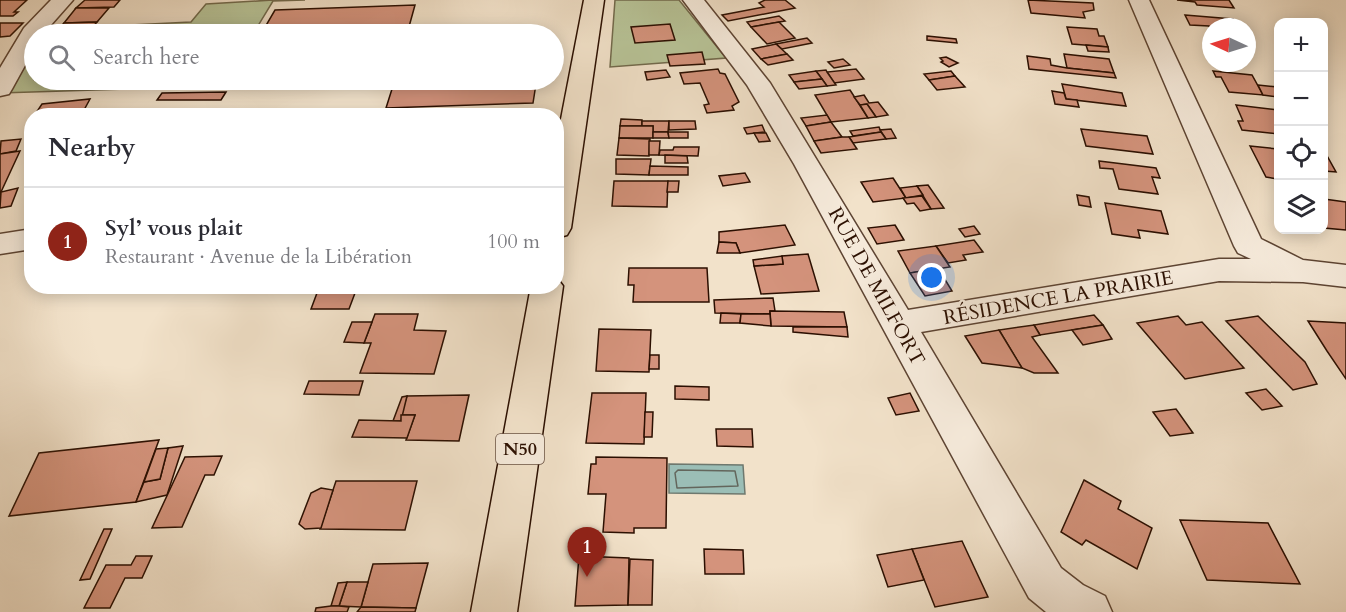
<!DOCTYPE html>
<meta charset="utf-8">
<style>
body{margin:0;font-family:Cardo,serif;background:#f7f7f7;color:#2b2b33}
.controls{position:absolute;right:18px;top:18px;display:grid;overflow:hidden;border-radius:12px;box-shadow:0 3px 15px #0003}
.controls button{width:54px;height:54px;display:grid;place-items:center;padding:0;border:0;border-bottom:2px solid #e1e1e2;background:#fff;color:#2b2b33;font:30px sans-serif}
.compass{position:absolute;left:1202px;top:18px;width:54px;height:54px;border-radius:50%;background:#fff;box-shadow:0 3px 15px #0003;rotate:274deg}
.you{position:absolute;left:932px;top:278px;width:21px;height:21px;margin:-15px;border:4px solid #fff;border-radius:50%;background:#1a73e8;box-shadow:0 0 0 9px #1a73e833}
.badge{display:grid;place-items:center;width:39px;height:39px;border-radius:50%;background:#8f2418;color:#fff;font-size:20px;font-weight:700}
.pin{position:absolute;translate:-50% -50px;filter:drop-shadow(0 2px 3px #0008)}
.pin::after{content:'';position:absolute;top:32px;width:21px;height:18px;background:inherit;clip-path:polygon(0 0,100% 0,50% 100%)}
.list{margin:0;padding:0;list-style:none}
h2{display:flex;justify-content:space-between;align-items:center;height:78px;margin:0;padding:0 24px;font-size:26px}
h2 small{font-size:20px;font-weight:400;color:#7c7c81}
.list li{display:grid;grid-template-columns:39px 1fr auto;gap:18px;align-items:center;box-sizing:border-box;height:108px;padding:0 24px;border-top:2px solid #e1e1e2}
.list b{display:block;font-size:22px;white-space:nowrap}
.list p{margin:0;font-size:20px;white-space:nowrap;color:#7c7c81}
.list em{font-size:20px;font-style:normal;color:#7c7c81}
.icon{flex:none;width:33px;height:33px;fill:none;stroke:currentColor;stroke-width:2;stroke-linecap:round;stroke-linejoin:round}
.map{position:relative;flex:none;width:1346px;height:612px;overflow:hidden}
.search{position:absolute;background:#fff;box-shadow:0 3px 15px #0003;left:24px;top:24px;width:540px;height:66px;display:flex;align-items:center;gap:15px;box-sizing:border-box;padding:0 21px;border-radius:33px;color:#7c7c81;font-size:22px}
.panel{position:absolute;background:#fff;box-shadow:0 3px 15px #0003;left:24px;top:108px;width:540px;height:186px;border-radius:24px}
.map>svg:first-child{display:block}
.green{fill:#b8c498;stroke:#726a4c;stroke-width:1.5}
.water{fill:#9bbeb6;stroke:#6e786e;stroke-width:1.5}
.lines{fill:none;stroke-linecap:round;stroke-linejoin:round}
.shore{stroke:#63665c;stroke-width:1.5}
.stream{fill:#6e786e;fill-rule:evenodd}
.building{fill:#d4937c;stroke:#2b0f01;stroke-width:1.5}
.minor-casing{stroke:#5d4433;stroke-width:3}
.tertiary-casing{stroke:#5d4433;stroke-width:3}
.primary-casing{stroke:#2b0f01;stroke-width:3}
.minor{fill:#f7ecdd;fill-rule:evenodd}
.tertiary{fill:#f7ecdd;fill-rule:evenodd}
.primary{fill:#f2e2ca;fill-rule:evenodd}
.labels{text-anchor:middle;stroke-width:5;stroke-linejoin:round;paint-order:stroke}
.shield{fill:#f7ecdd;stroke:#685143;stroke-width:1.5}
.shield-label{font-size:18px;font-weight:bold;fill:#2b0f01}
.street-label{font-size:20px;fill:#2b0f01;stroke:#f7ecdd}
</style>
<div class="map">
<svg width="1346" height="612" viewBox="0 0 1346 612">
<rect width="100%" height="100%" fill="#f2e2ca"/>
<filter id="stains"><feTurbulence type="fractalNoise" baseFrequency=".00333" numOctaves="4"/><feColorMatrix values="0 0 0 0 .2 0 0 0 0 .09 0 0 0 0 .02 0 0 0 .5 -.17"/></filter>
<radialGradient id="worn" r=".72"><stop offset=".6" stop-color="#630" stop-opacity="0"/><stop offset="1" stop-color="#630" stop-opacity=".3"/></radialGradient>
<g class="green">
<polygon points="273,0 305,0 273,1 253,34 105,34 110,26 191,22 206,4"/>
<polygon points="615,0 679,0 726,58 610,67"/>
<polygon points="26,41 34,41 34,80 225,80 222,86 0,93"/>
</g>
<polygon class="water" points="669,464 743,465 745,494 669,493"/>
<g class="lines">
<polygon class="shore" points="678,470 735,471 738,486 677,488 675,473"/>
<polygon class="stream" points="540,109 543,111 540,116 533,116 538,110"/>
</g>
<g class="building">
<polygon points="0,0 27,0 14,12 18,12 13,16 0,16"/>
<polygon points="120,0 114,7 76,8 85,0"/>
<polygon points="765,0 785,0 795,8 728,21 722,15 764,7 759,3"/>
<polygon points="1028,0 1093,3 1094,10 1083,12 1085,18 1031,13"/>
<polygon points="1229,0 1234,8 1197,5 1195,2 1177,0"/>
<polygon points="415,5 407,34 261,34 275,10"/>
<polygon points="76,8 109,8 97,22 64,23"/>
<polygon points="1185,15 1233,19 1238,27 1211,27 1211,31 1209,26 1190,25"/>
<polygon points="779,16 785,21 751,27 747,22"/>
<polygon points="97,22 91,29 58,30 64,23"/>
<polygon points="779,22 795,38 767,44 751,27"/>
<polygon points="0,23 23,23 10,36 0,37"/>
<polygon points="670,24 675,40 635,43 631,27"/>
<polygon points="1067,27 1097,29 1099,36 1104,36 1108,47 1072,44"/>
<polygon points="927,36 956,39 957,43 927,40"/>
<polygon points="807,38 812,43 782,49 776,44"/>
<polygon points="776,44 787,54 761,59 752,49"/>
<polygon points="1086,45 1108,47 1109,52 1088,51"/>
<polygon points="702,52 705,64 670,66 667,55"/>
<polygon points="787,54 793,60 768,65 761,59"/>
<polygon points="1064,54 1109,59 1114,73 1067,68"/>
<polygon points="1027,56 1050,59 1051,65 1067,68 1114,73 1116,78 1029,69"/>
<polygon points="946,57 958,63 949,67 941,62 943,61 940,58"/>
<polygon points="843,59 850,65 834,68 828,62"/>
<polygon points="718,69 720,73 725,74 739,102 732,106 734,110 707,113 704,105 709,104 700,83 684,84 680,73"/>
<polygon points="856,69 864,79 834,83 827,72"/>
<polygon points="666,70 670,77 647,80 645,72"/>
<polygon points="826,70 827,72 836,85 827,86 816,71"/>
<polygon points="816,71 822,79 794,82 789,75"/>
<polygon points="951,71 955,76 929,80 924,74"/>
<polygon points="1213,71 1252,75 1263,95 1229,92 1221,77 1216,77"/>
<polygon points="955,76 965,87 937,90 929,80"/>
<polygon points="822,79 827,86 799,89 794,82"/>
<polygon points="536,84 533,103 386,108 392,89"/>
<polygon points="1062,84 1122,93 1126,106 1066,99"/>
<polygon points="1258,85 1278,87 1278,97 1263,95"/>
<polygon points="850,90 868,118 831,122 815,95"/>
<polygon points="1052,91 1064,93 1066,99 1077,100 1079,107 1055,104"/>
<polygon points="226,92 221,100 157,100 162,93"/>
<polygon points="864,95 869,103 878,102 888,115 876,117 867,104 860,105 854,97"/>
<polygon points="90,99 84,110 79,110 76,116 34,116 42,104"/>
<polygon points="867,104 876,117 868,118 860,105"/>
<polygon points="1236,105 1278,110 1278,134 1242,130 1238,121 1243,121"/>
<polygon points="827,115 831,122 806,126 801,118"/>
<polygon points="621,119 642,120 642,126 620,126"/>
<polygon points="642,121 669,121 668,132 653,132 653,126 642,126"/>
<polygon points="669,121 695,121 696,129 669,130"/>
<polygon points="831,122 842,137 814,141 806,126"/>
<polygon points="762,125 765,132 747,134 744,128"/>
<polygon points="620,126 653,126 653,138 619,138"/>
<polygon points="879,127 881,132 853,136 850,131"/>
<polygon points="891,129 896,138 886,139 880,130"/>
<polygon points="1081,129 1147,136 1153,154 1086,146"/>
<polygon points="653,132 668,132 669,138 653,138"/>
<polygon points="668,132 688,132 688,138 669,138"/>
<polygon points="881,132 886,139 853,143 849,137"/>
<polygon points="754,133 766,133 770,141 759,142"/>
<polygon points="842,137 849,137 857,149 821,153 814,141"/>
<polygon points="619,138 650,139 649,156 617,155"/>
<polygon points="21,139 16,151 0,154 1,141"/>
<polygon points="649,141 660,141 659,155 649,155"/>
<polygon points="1250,146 1278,149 1278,179 1266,177"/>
<polygon points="674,147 699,147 698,156 659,155 660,150 673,150"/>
<polygon points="20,151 1,192 0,195 0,154"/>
<polygon points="1324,154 1326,154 1336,172 1324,171"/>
<polygon points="665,155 687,156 688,163 665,163"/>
<polygon points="616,159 651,159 649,175 616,174"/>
<polygon points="1099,161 1156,168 1160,178 1152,177 1158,194 1119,189 1113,169 1100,168"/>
<polygon points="650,166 688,167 688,175 649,175"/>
<polygon points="745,173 750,182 723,186 719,176"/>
<polygon points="893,178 906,198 873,202 861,182"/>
<polygon points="614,181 668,181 667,207 612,206"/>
<polygon points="668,181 679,181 678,192 667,192"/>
<polygon points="928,185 944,208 931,209 917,186"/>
<polygon points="917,186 923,195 906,198 900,188"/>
<polygon points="18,188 11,206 0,208 1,192"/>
<polygon points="1077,195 1089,197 1091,207 1079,205"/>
<polygon points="922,196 931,209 920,211 914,203 907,204 903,198"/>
<polygon points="1324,199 1346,202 1346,230 1324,228"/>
<polygon points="1105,203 1161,211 1168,234 1138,230 1140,238 1112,234"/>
<polygon points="785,225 795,245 740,253 736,243 719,242 719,232"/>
<polygon points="895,225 904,240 877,244 868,228"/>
<polygon points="974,226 980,234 965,237 959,229"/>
<polygon points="974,240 983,252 963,255 966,260 948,263 936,246"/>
<polygon points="719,242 736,243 740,253 717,253"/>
<polygon points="936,246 950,267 910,273 898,251"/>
<polygon points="808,254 819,291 761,294 754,266 783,264 782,256"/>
<polygon points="782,256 783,264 754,266 753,260"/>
<polygon points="629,268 707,268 709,302 633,302 634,285 628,285"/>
<polygon points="938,268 952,291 925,296 910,273"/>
<polygon points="323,286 346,286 344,292 321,292"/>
<polygon points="317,293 355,293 349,309 311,309"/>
<polygon points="773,298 775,311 770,311 770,314 715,313 714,300"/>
<polygon points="770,311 844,312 847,327 771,326"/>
<polygon points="721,313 741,314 740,323 720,323"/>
<polygon points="375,314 418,314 414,330 446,331 434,374 360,373 371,343 364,343"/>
<polygon points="741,314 770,314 771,326 740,323"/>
<polygon points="1094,315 1103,325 1040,335 1034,325"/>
<polygon points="1178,316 1186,325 1202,322 1244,368 1185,379 1137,323"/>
<polygon points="1258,316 1305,362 1317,384 1293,390 1226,321"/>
<polygon points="1308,321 1346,323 1346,379 1327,351"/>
<polygon points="352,322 372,322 364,343 344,342"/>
<polygon points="1034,325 1040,335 1032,337 1058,373 1034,373 1022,368 999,330"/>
<polygon points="1103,325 1112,339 1083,345 1072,330"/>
<polygon points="793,327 847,327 848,337 793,332"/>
<polygon points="599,329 651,330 649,372 596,371"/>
<polygon points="999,330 1022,368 982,363 965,336"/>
<polygon points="650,355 659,355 659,369 649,369"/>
<polygon points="309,381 363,381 359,395 304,394"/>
<polygon points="675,386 709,387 709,400 675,399"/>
<polygon points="1266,389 1282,406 1262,410 1246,393"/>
<polygon points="592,393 646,393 644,444 586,443"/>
<polygon points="910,393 919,411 896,415 888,398"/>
<polygon points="469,395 459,441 406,440 415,415 401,415 407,396"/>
<polygon points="407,396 401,421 393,421 402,397"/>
<polygon points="1176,409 1193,433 1170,436 1153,412"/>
<polygon points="645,412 653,412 652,437 644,437"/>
<polygon points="401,415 415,415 407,438 352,437 359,420 401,421"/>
<polygon points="716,429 752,429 753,447 717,446"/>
<polygon points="159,440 136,502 9,516 39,453"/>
<polygon points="183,446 167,495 136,502 144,482 160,479 168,448"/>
<polygon points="168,448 160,479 144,482 156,449"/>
<polygon points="222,456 214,475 205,475 182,527 152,528 185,457"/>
<polygon points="596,457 667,458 666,528 634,528 634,533 603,532 606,494 588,494 591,464 596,464"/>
<polygon points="1084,480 1121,501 1118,509 1152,528 1137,569 1086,540 1082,545 1061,532"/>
<polygon points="336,481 417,481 405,530 320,529"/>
<polygon points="321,488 333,490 321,528 305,529 299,524 311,493"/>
<polygon points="1180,520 1268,523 1300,584 1207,580"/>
<polygon points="104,529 112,529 90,579 80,580"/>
<polygon points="962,541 988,597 935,607 912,549"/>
<polygon points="704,549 743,550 744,574 705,574"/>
<polygon points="912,549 924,580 888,587 877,555"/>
<polygon points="136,556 152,556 142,578 125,578 110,608 84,608 106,565 131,565"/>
<polygon points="579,556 629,558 628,605 575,606"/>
<polygon points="630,559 653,560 652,605 628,605"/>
<polygon points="428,563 416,608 361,607 373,564"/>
<polygon points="347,582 368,582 361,607 339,606"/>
<polygon points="347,582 339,606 331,606 338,583"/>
<polygon points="331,606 339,606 349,607 347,612 315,612 316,608"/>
<polygon points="361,607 416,608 415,612 357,612"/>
</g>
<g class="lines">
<defs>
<g id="minor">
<polygon points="683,0 704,0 770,83 908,310 1219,259 1251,259 1238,253 1234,246 1129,0 1149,0 1261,239 1303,260 1346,265 1346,287 1303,282 1219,281 921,332 1061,568 1083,585 1105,596 1112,612 1046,612 1029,598 794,164 747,85"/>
<polygon points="32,229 32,249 0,254 0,234"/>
</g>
<polygon id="tertiary" points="51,0 73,0 43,34 34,34 34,49 12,89 9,94 0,96 0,68 24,28"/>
<g id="primary">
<polygon points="584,0 604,0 571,228 567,235 556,238 556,145"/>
<polygon points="556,277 563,286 517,612 471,612 531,286 556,286"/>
</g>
</defs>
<use href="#minor" class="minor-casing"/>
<use href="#tertiary" class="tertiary-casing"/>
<use href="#primary" class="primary-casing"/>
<use href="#minor" class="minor"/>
<use href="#tertiary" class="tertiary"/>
<use href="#primary" class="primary"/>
</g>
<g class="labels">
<rect class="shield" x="496" y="434" width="48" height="30" rx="4.5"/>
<g class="shield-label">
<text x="520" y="455">N50</text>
</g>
<g class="street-label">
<text transform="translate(877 286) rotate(61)" y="7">RUE DE MILFORT</text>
<text transform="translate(1058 297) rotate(-10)" y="7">RÉSIDENCE LA PRAIRIE</text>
</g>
</g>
<rect width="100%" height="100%" filter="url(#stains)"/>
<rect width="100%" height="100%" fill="url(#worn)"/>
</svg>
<div class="controls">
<button>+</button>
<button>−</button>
<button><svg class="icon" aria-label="locate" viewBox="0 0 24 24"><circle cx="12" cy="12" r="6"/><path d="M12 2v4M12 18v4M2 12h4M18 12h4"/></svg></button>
<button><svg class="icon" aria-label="layers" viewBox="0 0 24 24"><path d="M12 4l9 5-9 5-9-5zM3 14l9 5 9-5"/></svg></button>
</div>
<svg class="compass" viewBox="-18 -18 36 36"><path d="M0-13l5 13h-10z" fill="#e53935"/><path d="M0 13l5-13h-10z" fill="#7c7c81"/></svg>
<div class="you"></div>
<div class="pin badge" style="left:587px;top:577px">1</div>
<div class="search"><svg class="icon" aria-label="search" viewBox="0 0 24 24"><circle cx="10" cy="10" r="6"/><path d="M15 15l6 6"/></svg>Search here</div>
<section class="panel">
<h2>Nearby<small></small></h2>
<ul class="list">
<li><span class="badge">1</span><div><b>Syl’ vous plait</b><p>Restaurant · Avenue de la Libération</p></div><em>100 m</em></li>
</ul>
</section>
</div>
